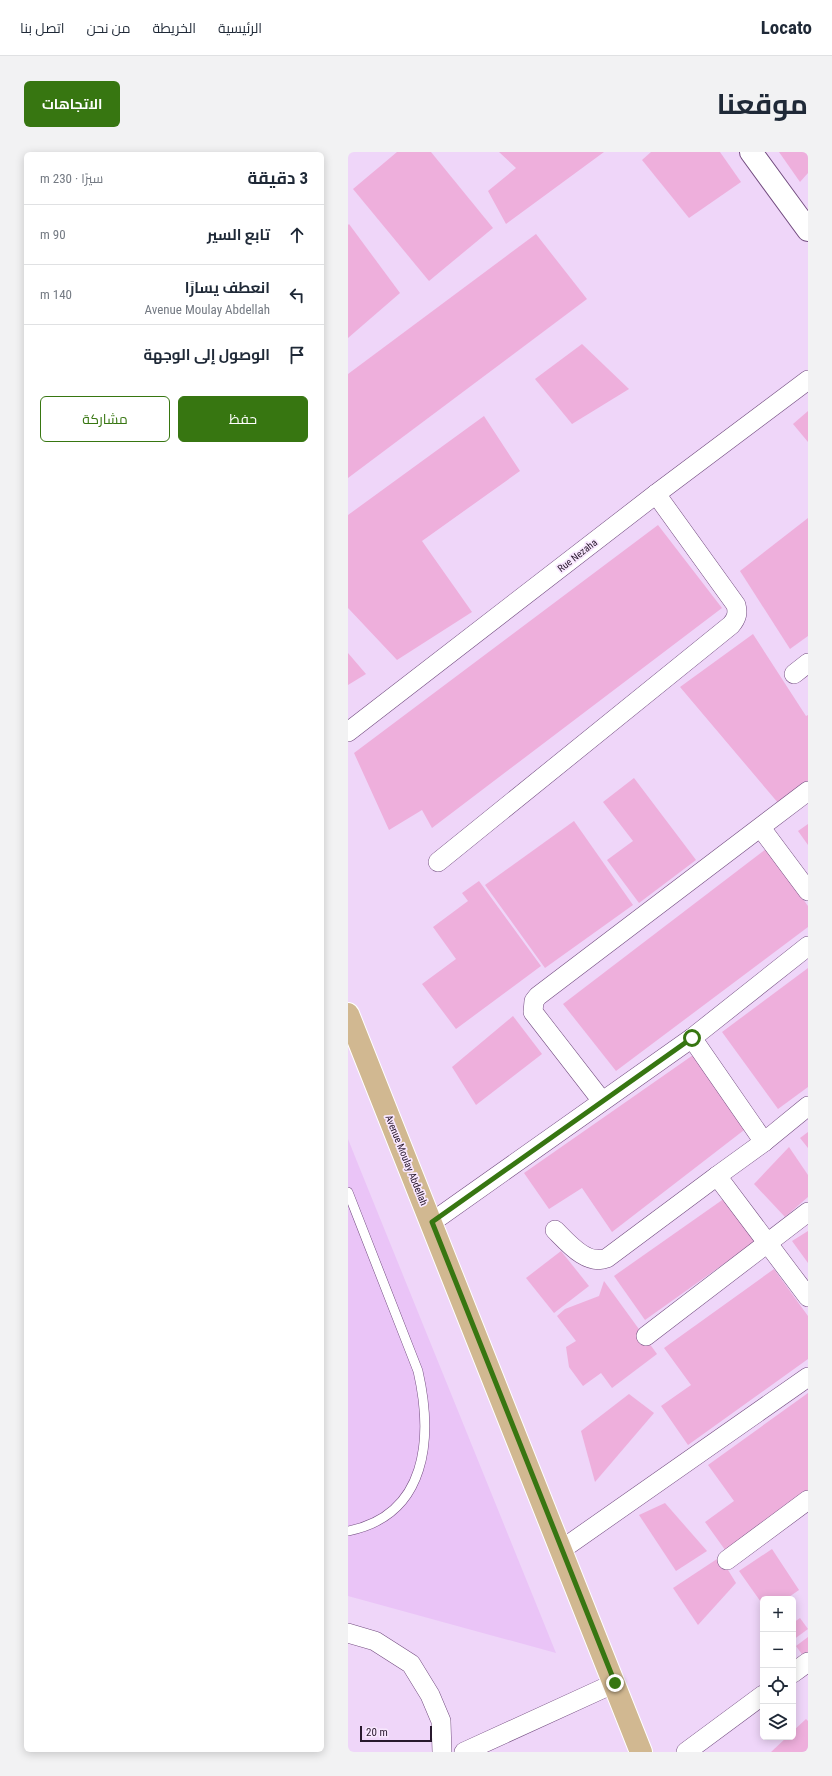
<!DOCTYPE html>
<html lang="ar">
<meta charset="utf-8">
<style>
body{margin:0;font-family:"Roboto Condensed",Cairo,sans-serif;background:#f2f2f3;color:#1f2937;direction:rtl}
.controls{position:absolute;right:12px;bottom:12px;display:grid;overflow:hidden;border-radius:6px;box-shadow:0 2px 10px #0003}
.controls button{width:36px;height:36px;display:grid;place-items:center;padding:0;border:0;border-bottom:1px solid #e0e1e3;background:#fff;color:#1f2937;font:20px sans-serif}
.scale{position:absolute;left:12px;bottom:10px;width:72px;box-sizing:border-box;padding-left:4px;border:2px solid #28182d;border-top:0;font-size:11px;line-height:14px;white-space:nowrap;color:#28182d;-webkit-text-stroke:3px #f8e7fe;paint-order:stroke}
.stop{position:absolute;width:12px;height:12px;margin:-9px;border:3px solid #377611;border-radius:50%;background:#fff}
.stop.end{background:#377611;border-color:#fff;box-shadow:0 1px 4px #0008}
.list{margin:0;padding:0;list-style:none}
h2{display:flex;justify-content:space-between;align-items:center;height:52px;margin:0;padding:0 16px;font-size:17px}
h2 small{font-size:13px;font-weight:400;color:#747a83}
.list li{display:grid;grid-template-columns:26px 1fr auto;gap:12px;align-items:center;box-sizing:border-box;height:60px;padding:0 16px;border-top:1px solid #e0e1e3}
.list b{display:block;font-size:15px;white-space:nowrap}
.list p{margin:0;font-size:13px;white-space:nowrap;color:#747a83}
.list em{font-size:13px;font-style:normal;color:#747a83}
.actions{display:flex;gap:8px;padding:12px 16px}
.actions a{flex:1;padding:9px 0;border:1px solid #377611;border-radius:6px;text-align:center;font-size:14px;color:#377611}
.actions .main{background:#377611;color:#fff}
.icon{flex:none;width:22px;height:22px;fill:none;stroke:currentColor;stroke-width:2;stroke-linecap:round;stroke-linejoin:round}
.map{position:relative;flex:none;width:460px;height:1600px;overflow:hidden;direction:ltr;border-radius:6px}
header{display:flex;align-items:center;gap:24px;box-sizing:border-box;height:56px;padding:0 20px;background:#fff;border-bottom:1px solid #e0e1e3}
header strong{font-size:19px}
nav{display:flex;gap:22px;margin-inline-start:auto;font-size:14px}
.intro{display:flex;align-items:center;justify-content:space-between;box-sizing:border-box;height:96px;padding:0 24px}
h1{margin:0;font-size:28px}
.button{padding:10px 18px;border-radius:6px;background:#377611;color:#fff;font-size:14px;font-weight:700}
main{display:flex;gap:24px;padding:0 24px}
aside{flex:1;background:#fff;border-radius:6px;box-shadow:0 2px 10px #0003}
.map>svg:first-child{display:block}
.built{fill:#eac4f7}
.building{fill:#eeafdc}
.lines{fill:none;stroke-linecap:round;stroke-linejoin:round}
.lane-casing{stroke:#734d80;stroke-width:10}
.street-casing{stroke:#734d80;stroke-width:20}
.secondary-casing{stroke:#734d80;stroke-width:24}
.primary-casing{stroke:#fff;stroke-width:24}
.lane{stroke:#fff;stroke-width:9}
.street{stroke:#fff;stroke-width:19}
.secondary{stroke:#fff;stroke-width:22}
.primary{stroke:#d1b891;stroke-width:22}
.route{stroke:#377611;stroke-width:5}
.labels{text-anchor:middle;stroke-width:3.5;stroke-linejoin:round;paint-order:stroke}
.street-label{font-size:10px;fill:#28182d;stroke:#f8e7fe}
</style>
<header>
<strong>Locato</strong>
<nav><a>الرئيسية</a><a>الخريطة</a><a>من نحن</a><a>اتصل بنا</a></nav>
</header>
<div class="intro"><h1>موقعنا</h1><a class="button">الاتجاهات</a></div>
<main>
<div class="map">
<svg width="460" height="1600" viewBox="0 0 460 1600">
<rect width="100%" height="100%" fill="#efd6f9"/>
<polygon class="built" points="0,987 10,1012 208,1501 0,1444"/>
<g class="building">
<polygon points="49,0 83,0 145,76 81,129 5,37"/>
<polygon points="151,0 256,0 158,72 140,39 168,16"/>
<polygon points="303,0 372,0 393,30 341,66 294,8"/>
<polygon points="431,0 460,0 460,21 452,30"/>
<polygon points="1,72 52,141 0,186 0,73"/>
<polygon points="188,82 239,147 0,326 0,222"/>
<polygon points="234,192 281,237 224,272 187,227"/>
<polygon points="460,259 460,290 445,272"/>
<polygon points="136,264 172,319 74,389 124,460 49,508 0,456 0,363"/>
<polygon points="460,366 460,484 442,497 392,419"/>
<polygon points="310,373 374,456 84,676 74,658 41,678 6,601"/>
<polygon points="405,482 458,564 460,563 460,629 431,652 332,535"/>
<polygon points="0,501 18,522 0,533"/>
<polygon points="286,626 348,708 291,751 259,708 285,689 255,650"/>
<polygon points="226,669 285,753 197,816 137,733"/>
<polygon points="460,672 460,693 450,679"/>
<polygon points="418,697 460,754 460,775 268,919 215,852"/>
<polygon points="131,729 193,814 108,877 74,832 108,807 85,775 120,749 114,741"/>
<polygon points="460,816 460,935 430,957 374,880"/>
<polygon points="165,864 194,902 128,953 104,915"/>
<polygon points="348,901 400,975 264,1080 234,1036 201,1057 176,1021"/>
<polygon points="460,980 460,996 452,986"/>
<polygon points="441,995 460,1023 460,1045 437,1065 406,1032"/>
<polygon points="377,1046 408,1089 297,1168 266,1124"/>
<polygon points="460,1079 460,1111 444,1089"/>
<polygon points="213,1099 241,1134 206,1161 178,1126"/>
<polygon points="426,1117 460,1164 460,1207 340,1293 313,1254 343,1233 316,1196"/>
<polygon points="256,1129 309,1202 264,1236 253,1221 235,1234 221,1215 218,1195 228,1189 209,1164 217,1157 251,1144"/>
<polygon points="460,1241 460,1344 380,1402 357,1370 386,1349 360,1313"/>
<polygon points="281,1242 306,1261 247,1330 233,1279"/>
<polygon points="317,1351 359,1399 328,1419 291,1363"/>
<polygon points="424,1397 451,1438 438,1447 415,1447 415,1453 391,1419"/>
<polygon points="372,1405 388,1431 350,1473 325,1436"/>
<polygon points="452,1466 460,1477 445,1488 445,1471"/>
<polygon points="460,1485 460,1506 458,1508 448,1494"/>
<polygon points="458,1567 460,1569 460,1600 423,1600 439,1585 445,1585 445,1579"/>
</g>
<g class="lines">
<defs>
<path id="lane" d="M0,1040L70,1219C85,1285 80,1363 0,1379"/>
<g id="street">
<polyline points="446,522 460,511"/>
<polyline points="0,580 308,342 460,228"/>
<polyline points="413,676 460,739"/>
<path d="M90,710L383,473C389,466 390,461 388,453L308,342"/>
<polyline points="344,886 416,990"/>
<polyline points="254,949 185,860 186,849 190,844 460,639"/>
<polyline points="460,954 416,990 369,1024 460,1145"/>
<polyline points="84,1070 344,886 460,794"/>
<path d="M207,1078C220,1091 239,1114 259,1106L369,1024"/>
<polyline points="298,1184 460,1060"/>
<polyline points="213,1398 460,1225"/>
<polyline points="379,1408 460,1348"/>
<polyline points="0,1481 27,1489 63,1512 82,1543 93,1569 94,1600"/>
<polyline points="445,1521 460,1510"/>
<polyline points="116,1600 267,1531"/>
<polyline points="338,1600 415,1543"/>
</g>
<polyline id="secondary" points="403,0 460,78"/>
<polyline id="primary" points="0,862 293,1600"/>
</defs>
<use href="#lane" class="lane-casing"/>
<use href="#street" class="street-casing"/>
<use href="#secondary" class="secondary-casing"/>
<use href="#primary" class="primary-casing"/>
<use href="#lane" class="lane"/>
<use href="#street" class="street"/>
<use href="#secondary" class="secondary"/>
<use href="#primary" class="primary"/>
</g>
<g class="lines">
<polyline class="route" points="267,1531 84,1070 344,886"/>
</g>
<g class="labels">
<g class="street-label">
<text transform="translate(229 403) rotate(-38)" y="4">Rue Nezaha</text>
<text transform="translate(59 1008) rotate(68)" y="4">Avenue Moulay Abdellah</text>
</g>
</g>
</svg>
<div class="controls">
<button>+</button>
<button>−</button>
<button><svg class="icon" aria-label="locate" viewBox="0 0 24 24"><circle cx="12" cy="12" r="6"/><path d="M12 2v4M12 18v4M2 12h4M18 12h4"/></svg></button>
<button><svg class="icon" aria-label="layers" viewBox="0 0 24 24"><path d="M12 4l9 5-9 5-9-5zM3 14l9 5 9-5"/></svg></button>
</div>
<div class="scale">20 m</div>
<div class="stop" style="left:344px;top:886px"></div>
<div class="stop end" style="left:267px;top:1531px"></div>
</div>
<aside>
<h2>3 دقيقة<small>سيرًا · 230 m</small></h2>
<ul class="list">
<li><svg class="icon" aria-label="ahead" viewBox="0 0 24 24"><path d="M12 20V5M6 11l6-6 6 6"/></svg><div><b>تابع السير</b></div><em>90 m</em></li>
<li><svg class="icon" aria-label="left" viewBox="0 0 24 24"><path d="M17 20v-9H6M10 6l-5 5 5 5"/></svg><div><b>انعطف يسارًا</b><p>Avenue Moulay Abdellah</p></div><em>140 m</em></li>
<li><svg class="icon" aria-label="arrive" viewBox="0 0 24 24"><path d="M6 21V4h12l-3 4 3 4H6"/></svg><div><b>الوصول إلى الوجهة</b></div></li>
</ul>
<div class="actions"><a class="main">حفظ</a><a>مشاركة</a></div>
</aside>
</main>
